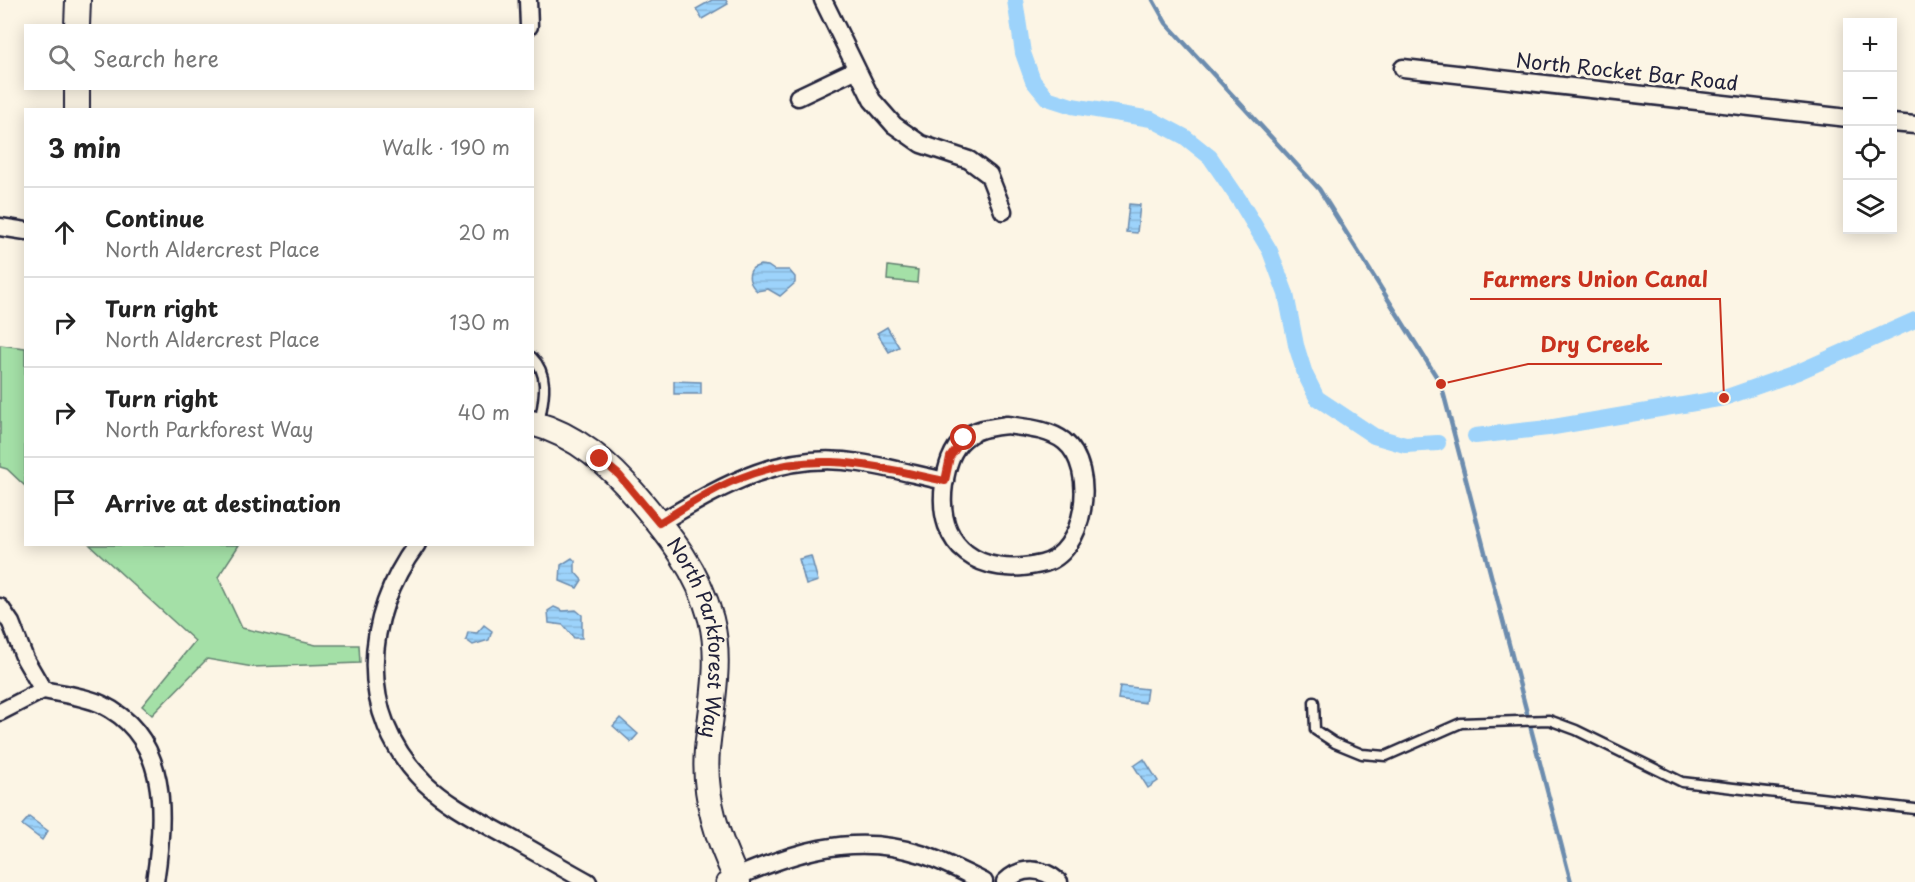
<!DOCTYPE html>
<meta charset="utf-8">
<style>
body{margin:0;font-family:"Playpen Sans",sans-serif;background:#f2f2f2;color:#222}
.controls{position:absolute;right:18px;top:18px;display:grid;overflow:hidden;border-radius:0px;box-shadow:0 3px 15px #0003}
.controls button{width:54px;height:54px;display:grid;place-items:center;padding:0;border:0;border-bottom:2px solid #e0e0e0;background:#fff;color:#222;font:30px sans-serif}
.stop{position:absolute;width:18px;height:18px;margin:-14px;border:4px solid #c8321e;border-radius:50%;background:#fff}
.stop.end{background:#c8321e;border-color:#fff;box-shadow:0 2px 6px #0008}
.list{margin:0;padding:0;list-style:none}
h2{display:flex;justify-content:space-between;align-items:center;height:78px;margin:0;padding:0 24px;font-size:26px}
h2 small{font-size:20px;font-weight:400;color:#767676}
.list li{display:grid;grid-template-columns:39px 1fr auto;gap:18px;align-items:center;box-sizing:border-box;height:90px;padding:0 24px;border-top:2px solid #e0e0e0}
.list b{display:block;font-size:22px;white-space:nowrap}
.list p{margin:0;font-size:20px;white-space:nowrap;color:#767676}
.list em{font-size:20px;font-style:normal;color:#767676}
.icon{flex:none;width:33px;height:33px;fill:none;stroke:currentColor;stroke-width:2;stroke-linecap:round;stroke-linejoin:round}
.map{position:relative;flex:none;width:1915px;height:882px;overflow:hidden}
.search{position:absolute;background:#fff;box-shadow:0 3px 15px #0003;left:24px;top:24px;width:510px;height:66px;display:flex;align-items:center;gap:15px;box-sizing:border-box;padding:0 21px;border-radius:0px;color:#767676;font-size:22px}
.panel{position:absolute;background:#fff;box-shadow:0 3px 15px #0003;left:24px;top:108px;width:510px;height:438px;border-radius:0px}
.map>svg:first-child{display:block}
.green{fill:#a4e0a7;stroke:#638171;stroke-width:1.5}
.water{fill:url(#water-rules);stroke:#6c8cae;stroke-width:1.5}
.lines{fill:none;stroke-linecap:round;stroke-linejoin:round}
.stream{stroke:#6c8cae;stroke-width:4.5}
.canal{stroke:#9dd3fb;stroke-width:16}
.lane-casing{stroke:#22223b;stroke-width:13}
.street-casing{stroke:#22223b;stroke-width:21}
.secondary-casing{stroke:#22223b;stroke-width:28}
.lane{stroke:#fcf5e5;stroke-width:8}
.street{stroke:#fcf5e5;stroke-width:16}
.secondary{stroke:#fcf5e5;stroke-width:24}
.route{stroke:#c8321e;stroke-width:8}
.labels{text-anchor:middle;stroke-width:6;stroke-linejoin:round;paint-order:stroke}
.street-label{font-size:20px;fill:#22223b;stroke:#fcf5e5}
.leader{fill:none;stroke:#c8321e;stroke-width:2}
.callout-dot{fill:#c8321e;stroke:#fcf5e5;stroke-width:2}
.callout-label{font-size:21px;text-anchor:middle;font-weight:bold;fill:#c8321e;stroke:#fcf5e5;stroke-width:6;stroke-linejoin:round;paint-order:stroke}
</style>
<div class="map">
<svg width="1915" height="882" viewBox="0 0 1915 882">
<defs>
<pattern id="water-rules" width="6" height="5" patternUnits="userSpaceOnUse" patternTransform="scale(1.5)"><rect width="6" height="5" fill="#9dd3fb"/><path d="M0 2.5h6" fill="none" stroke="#87b5d8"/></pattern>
</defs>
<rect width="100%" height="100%" fill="#fcf5e5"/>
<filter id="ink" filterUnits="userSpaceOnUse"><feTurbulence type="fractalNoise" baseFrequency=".0167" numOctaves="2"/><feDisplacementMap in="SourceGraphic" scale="12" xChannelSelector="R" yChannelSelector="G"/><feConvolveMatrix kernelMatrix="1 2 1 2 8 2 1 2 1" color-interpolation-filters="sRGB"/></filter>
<g filter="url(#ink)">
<g class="green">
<polygon points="888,266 918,270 917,283 887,280"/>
<polygon points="0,345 25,348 25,486 7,469 0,467"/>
<polygon points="90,545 239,545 218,577 242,628 316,645 359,645 360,663 253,667 207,659 152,715 142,706 195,641"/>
</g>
<g class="water">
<polygon points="712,0 726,0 728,4 702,19 696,9"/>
<polygon points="1129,204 1140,205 1137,233 1126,232"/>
<path d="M760,265L768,266L774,270H789L795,277V283L780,296L768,289L757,291C750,285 746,275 753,268Z"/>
<polygon points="887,327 899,347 889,352 877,333"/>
<polygon points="674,381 701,382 701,394 674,394"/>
<polygon points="811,556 818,581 806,585 799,559"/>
<polygon points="572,558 575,561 575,572 582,580 577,588 560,581 561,565"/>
<polygon points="554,607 563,611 576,610 582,615 582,638 574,638 563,625 549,623 548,611"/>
<polygon points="484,625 492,631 489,640 473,645 466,640 468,632 477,633"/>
<polygon points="1120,686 1147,689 1145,703 1118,699"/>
<polygon points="620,718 638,734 631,742 613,726"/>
<polygon points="1144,759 1158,781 1148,788 1134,766"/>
<polygon points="29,817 48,831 42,840 22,825"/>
</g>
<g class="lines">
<g class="stream">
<polyline points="1153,0 1166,23 1319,189 1441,384 1527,713"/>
<polyline points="1530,725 1571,882"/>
</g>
<g class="canal">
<polyline points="1015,0 1023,53 1033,81 1047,98 1072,106 1151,119 1185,137 1210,157 1240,201 1270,251 1286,294 1296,345 1305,374 1317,398 1374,436 1405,445 1438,443"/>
<polyline points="1475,436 1548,428 1724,398 1798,372 1915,320"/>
</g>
<defs>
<g id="lane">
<path d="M532,357C551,376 543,401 539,424"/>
<polyline points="1314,702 1315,730 1335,743 1362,754 1386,756 1461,723 1549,720 1576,730 1682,782 1915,809"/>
</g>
<g id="street">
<polyline points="528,0 529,26"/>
<polyline points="823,0 872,100 894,125 921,144 969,160 989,175 1003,211"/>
<polyline points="1403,68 1848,118"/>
<polyline points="798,97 855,70"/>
<polyline points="1892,123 1915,125"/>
<polyline points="0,227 26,231"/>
<path d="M1007,425C1027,428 1048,429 1064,441C1098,468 1086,555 1041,564C981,578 935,548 944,484C947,467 951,450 964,439C976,428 992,427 1007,425Z"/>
<path d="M659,523C724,485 781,450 860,463C888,467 916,475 945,481"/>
<path d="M417,544C363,617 356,714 424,782C445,802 471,816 496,830C527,847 557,865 588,882"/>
<polyline points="0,607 11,623 25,659 43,690"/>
<path d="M43,690C62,694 83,696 101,704C170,737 165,817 155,882"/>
<polyline points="0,712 43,690"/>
<path d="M725,882C788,854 851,831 921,854C943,861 963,872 984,882"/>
<path d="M1005,882C1021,866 1043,867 1059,882"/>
</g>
<g id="secondary">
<polyline points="77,26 78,0"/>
<polyline points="77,110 77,88"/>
<path id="s1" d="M532,423C577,435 610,465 638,498C670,536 698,570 711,619C722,663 711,706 707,750C703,797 718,840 738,882"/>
</g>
</defs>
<use href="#lane" class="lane-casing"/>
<use href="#street" class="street-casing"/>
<use href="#secondary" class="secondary-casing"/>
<use href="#lane" class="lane"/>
<use href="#street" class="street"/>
<use href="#secondary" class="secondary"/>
</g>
</g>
<g class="lines" filter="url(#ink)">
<path class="route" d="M600,459L619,475L659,523C684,508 708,491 735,480C810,448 869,465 945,481L950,457L964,438"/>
</g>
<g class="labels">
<g class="street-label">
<text transform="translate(1627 72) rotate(6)" y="7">North Rocket Bar Road</text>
<text dy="7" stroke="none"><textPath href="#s1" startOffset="290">North Parkforest Way</textPath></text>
</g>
</g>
<path class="leader" d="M1724 398L1720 299H1470M1441 384L1528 364H1662"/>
<g class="callout-dot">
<circle cx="1724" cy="398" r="6"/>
<circle cx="1441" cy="384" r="6"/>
</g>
<g class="callout-label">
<text x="1595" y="287">Farmers Union Canal</text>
<text x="1595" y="352">Dry Creek</text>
</g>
</svg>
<div class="controls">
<button>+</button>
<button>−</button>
<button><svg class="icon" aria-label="locate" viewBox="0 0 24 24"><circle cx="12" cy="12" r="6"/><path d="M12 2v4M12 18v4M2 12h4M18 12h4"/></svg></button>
<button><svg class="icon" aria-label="layers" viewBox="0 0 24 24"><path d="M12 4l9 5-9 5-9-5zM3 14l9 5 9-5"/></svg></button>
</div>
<div class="stop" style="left:964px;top:438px"></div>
<div class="stop end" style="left:600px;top:459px"></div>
<div class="search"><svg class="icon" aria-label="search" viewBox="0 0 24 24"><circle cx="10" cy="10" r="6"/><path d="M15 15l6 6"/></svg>Search here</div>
<section class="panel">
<h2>3 min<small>Walk · 190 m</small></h2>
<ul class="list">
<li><svg class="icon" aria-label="ahead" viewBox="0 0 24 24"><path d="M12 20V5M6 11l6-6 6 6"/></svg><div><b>Continue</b><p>North Aldercrest Place</p></div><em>20 m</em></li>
<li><svg class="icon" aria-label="right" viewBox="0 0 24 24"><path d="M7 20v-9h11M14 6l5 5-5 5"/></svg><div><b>Turn right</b><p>North Aldercrest Place</p></div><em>130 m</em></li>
<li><svg class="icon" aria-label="right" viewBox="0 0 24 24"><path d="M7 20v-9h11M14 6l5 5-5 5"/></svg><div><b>Turn right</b><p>North Parkforest Way</p></div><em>40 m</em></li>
<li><svg class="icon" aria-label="arrive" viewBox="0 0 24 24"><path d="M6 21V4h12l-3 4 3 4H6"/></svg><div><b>Arrive at destination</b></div></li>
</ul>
</section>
</div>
